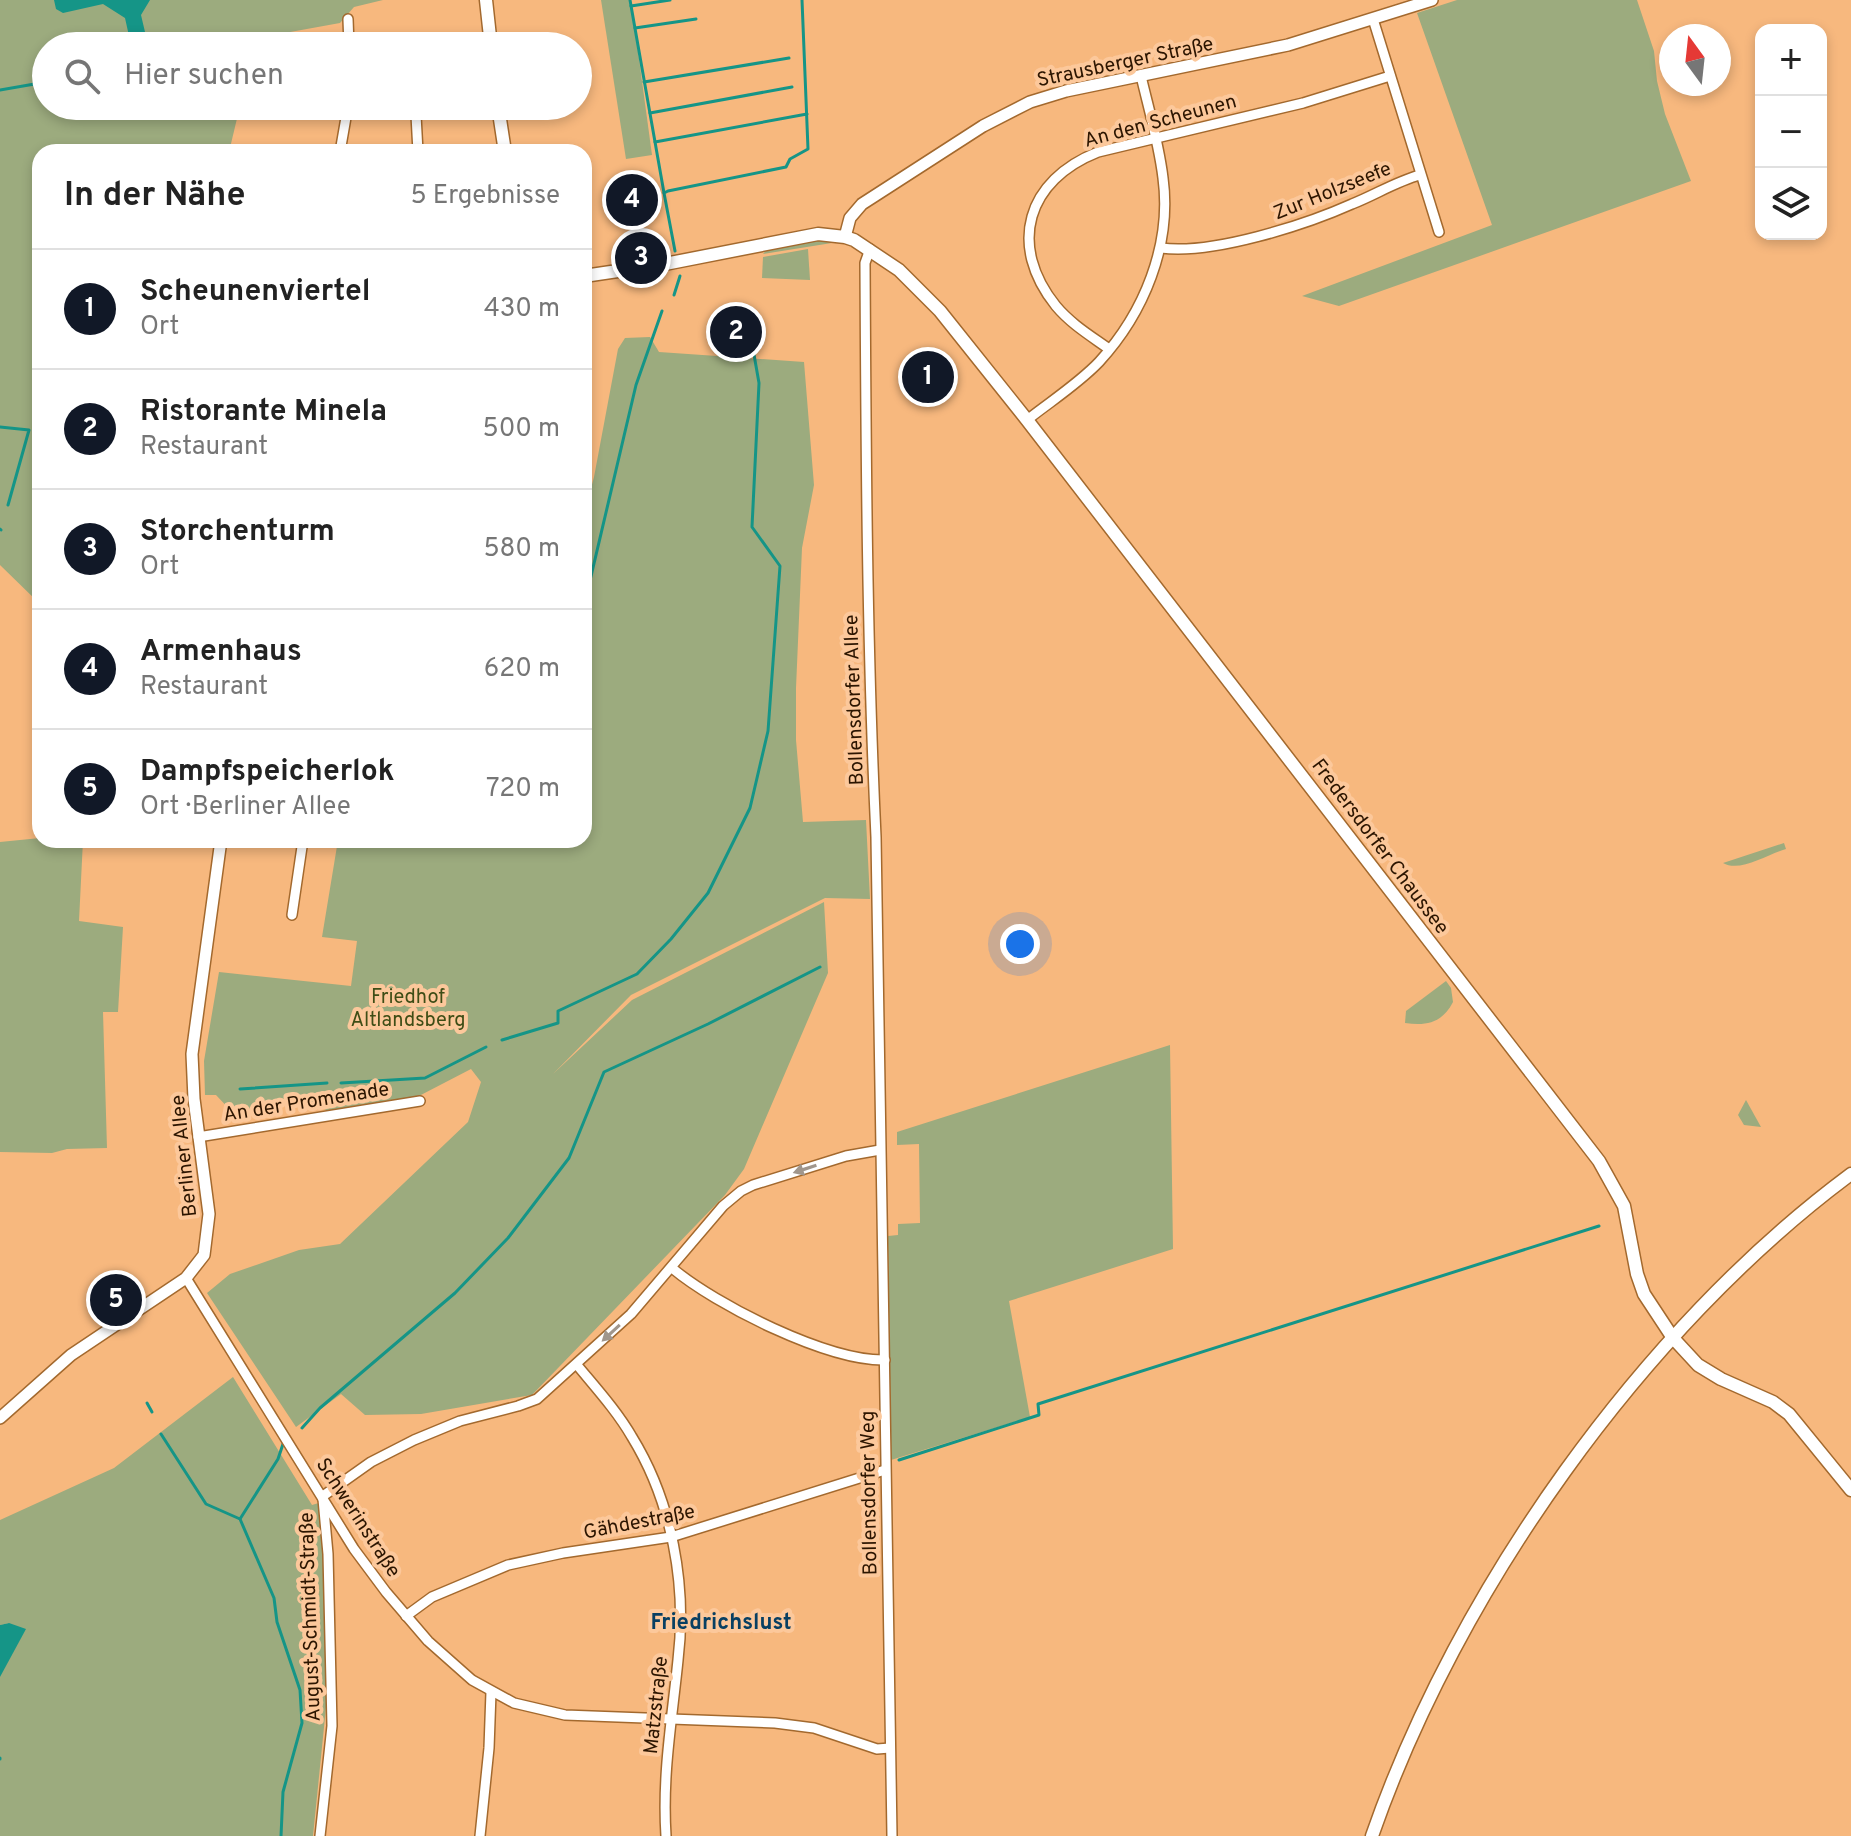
<!DOCTYPE html>
<html lang="de">
<meta charset="utf-8">
<style>
body{margin:0;font-family:Overpass,sans-serif;background:#f6f6f6;color:#222}
.controls{position:absolute;right:24px;top:24px;display:grid;overflow:hidden;border-radius:16px;box-shadow:0 4px 12px #0003}
.controls button{width:72px;height:72px;display:grid;place-items:center;padding:0;border:0;border-bottom:2px solid #e0e0e0;background:#fff;color:#222;font:40px sans-serif}
.compass{position:absolute;left:1659px;top:24px;width:72px;height:72px;border-radius:50%;background:#fff;box-shadow:0 4px 12px #0003;rotate:345deg}
.you{position:absolute;left:1020px;top:944px;width:28px;height:28px;margin:-20px;border:6px solid #fff;border-radius:50%;background:#1a73e8;box-shadow:0 0 0 12px #1a73e833}
.badge{display:grid;place-items:center;width:52px;height:52px;border-radius:50%;background:#111827;color:#fff;font-size:26px;font-weight:700}
.pin{position:absolute;translate:-50% -50%;border:4px solid #fff;box-shadow:0 2px 8px #0006}
.list{margin:0;padding:0;list-style:none}
h2{display:flex;justify-content:space-between;align-items:center;height:104px;margin:0;padding:0 32px;font-size:34px}
h2 small{font-size:26px;font-weight:400;color:#767676}
.list li{display:grid;grid-template-columns:52px 1fr auto;gap:24px;align-items:center;box-sizing:border-box;height:120px;padding:0 32px;border-top:2px solid #e0e0e0}
.list b{display:block;font-size:30px;white-space:nowrap}
.list p{margin:0;font-size:26px;white-space:nowrap;color:#767676}
.list em{font-size:26px;font-style:normal;color:#767676}
.icon{flex:none;width:44px;height:44px;fill:none;stroke:currentColor;stroke-width:2;stroke-linecap:round;stroke-linejoin:round}
.map{position:relative;flex:none;width:1851px;height:1836px;overflow:hidden}
.search{position:absolute;background:#fff;box-shadow:0 4px 12px #0003;left:32px;top:32px;width:560px;height:88px;display:flex;align-items:center;gap:20px;box-sizing:border-box;padding:0 28px;border-radius:44px;color:#767676;font-size:30px}
.panel{position:absolute;background:#fff;box-shadow:0 4px 12px #0003;left:32px;top:144px;width:560px;height:704px;border-radius:24px}
.map>svg:first-child{display:block}
.green{fill:#9cab7e}
.water{fill:#159587}
.lines{fill:none;stroke-linecap:round;stroke-linejoin:round}
.stream{stroke:#159587;stroke-width:3}
.minor-casing{stroke:#a3692e;stroke-width:12}
.tertiary-casing{stroke:#a3692e;stroke-width:14}
.secondary-casing{stroke:#a3692e;stroke-width:15}
.minor{stroke:#fff;stroke-width:9}
.tertiary{stroke:#fff;stroke-width:11}
.secondary{stroke:#fff;stroke-width:12}
.oneway{fill:#a0968c}
.labels{text-anchor:middle;stroke-width:8;stroke-linejoin:round;paint-order:stroke}
.street-label{font-size:20px;fill:#2c1500;stroke:#fcc89b}
.park-label{font-size:20px;fill:#3e4d16;stroke:#fcc89b}
.neighbourhood-label{font-size:22px;font-weight:bold;fill:#083f62;stroke:#fcc89b}
</style>
<div class="map">
<svg width="1851" height="1836" viewBox="0 0 1851 1836">
<rect width="100%" height="100%" fill="#f7b87e"/>
<g class="green">
<polygon points="0,0 383,0 354,7 340,23 257,38 254,46 46,46 46,106 240,106 229,152 40,152 40,604 0,565"/>
<polygon points="601,0 631,0 652,155 626,159"/>
<polygon points="1457,0 1637,0 1654,51 1657,81 1665,114 1691,181 1339,306 1302,296 1492,225 1417,13"/>
<polygon points="814,240 838,242 763,254 769,247"/>
<polygon points="808,249 810,280 762,278 763,257"/>
<polygon points="650,337 659,352 804,362 814,485 802,548 796,688 796,740 803,822 866,820 870,899 825,898 631,995 553,1074 632,1000 824,902 828,973 744,1169 725,1195 532,1395 421,1414 365,1415 341,1394 296,1427 207,1293 230,1274 299,1250 340,1244 468,1122 481,1082 471,1069 417,1097 331,1112 306,1101 233,1113 216,1095 205,1095 204,1061 219,972 351,986 357,941 322,937 338,840 584,840 584,514 594,477 618,349 625,338"/>
<polygon points="40,838 83,840 79,921 123,927 118,1012 103,1012 107,1148 67,1149 52,1153 0,1152 0,842"/>
<path d="M1784,843L1786,849C1768,854 1740,873 1723,863Z"/>
<path d="M1446,981L1451,988L1453,1002C1442,1023 1427,1026 1405,1023L1406,1011Z"/>
<polygon points="1170,1045 1173,1249 1009,1301 1030,1417 891,1460 888,1236 898,1235 898,1224 920,1223 919,1144 897,1145 897,1132"/>
<polygon points="1746,1100 1761,1127 1744,1125 1738,1115"/>
<polygon points="233,1377 312,1505 322,1502 329,1678 313,1836 0,1836 0,1677 9,1623 0,1625 0,1520 114,1468"/>
</g>
<g class="water">
<polygon points="54,0 150,0 141,15 145,32 143,37 133,39 129,36 125,18 103,4 63,13 56,9"/>
<polygon points="9,1623 26,1629 0,1677 0,1625"/>
</g>
<g class="lines">
<g class="stream">
<polyline points="630,0 664,193"/>
<polyline points="631,6 670,0"/>
<polyline points="635,28 696,19"/>
<polyline points="138,35 140,46"/>
<polyline points="644,82 789,58"/>
<polyline points="0,90 46,82"/>
<polyline points="650,113 792,87"/>
<polyline points="655,142 807,114"/>
<polyline points="675,251 664,193 668,191 786,167 790,159 808,149 802,0"/>
<polyline points="674,295 680,276"/>
<polyline points="0,427 29,430 8,505"/>
<polyline points="0,529 1,530"/>
<polyline points="584,606 636,385 662,311"/>
<polyline points="502,1040 558,1023 558,1011 637,974 671,939 708,893 750,808 768,731 780,566 752,527 759,383 753,349"/>
<polyline points="341,1083 425,1078 486,1047"/>
<polyline points="240,1089 327,1083"/>
<polyline points="147,1403 152,1412"/>
<polyline points="302,1428 320,1408 455,1293 508,1238 569,1158 604,1072 708,1024 820,967"/>
<polyline points="161,1434 206,1504 240,1519 274,1598 277,1622 300,1690 302,1723 283,1792 281,1836"/>
<polyline points="899,1460 1039,1415 1038,1404 1599,1226"/>
<polyline points="240,1519 278,1459 284,1441"/>
<polyline points="0,1758 0,1759"/>
</g>
<defs>
<g id="minor">
<polyline points="348,19 349,46"/>
<polyline points="1373,19 1439,232"/>
<polyline points="376,106 410,110 416,115 418,152"/>
<polyline points="340,152 348,106"/>
<path d="M1161,248C1212,255 1305,225 1352,204C1375,195 1397,181 1420,175"/>
<path d="M870,249L865,263C866,455 867,646 876,837L892,1836"/>
<path d="M1109,349C1091,336 1071,324 1056,306C1007,245 1027,180 1098,152L1303,103L1390,76"/>
<path d="M1027,420C1051,401 1078,384 1099,362C1144,313 1172,245 1163,178C1159,144 1149,110 1141,76"/>
<polyline points="292,915 303,840"/>
<polyline points="198,1137 420,1101"/>
<path d="M672,1268C716,1305 827,1361 885,1360"/>
<polyline points="186,1278 354,1549 386,1592 428,1641 472,1680 514,1703 565,1715 775,1723 814,1728 877,1749 890,1748"/>
<path d="M577,1365C596,1388 617,1411 632,1437C672,1502 687,1585 678,1660C672,1720 662,1775 666,1836"/>
<polyline points="323,1496 371,1462 414,1440 460,1421 518,1406 537,1399 631,1314 723,1206 741,1191 753,1185 846,1156 880,1150"/>
<polyline points="406,1616 432,1597 508,1565 563,1553 671,1537 885,1470"/>
<polyline points="320,1836 332,1726 328,1554 323,1499"/>
<polyline points="480,1836 489,1748 491,1692"/>
</g>
<g id="tertiary">
<polyline points="845,237 850,218 862,204 983,126 1030,102 1066,91 1288,45 1432,0"/>
<polyline points="0,1418 71,1355 186,1278 204,1255 209,1214 194,1099 192,1054 221,840"/>
</g>
<g id="secondary">
<polyline points="486,0 491,46"/>
<polyline points="498,106 505,152"/>
<polyline points="584,276 665,264 818,234 845,237 854,240 899,270 940,311 1027,420 1599,1161 1624,1206 1637,1274 1644,1294 1673,1338 1698,1365 1721,1379 1773,1402 1789,1414 1851,1490"/>
<path d="M1372,1836C1457,1591 1642,1329 1851,1174"/>
</g>
</defs>
<use href="#minor" class="minor-casing"/>
<use href="#tertiary" class="tertiary-casing"/>
<use href="#secondary" class="secondary-casing"/>
<use href="#minor" class="minor"/>
<use href="#tertiary" class="tertiary"/>
<use href="#secondary" class="secondary"/>
</g>
<defs><path id="oneway-solid" d="M-6-.8H1V-3.2L6.5 0L1 3.2V.8H-6Z" transform="scale(2)"/></defs>
<g class="oneway">
<use href="#oneway-solid" transform="translate(805 1169) rotate(162)"/>
<use href="#oneway-solid" transform="translate(611 1333) rotate(137)"/>
</g>
<g class="labels">
<g class="street-label">
<text transform="translate(1125 61) rotate(-12)" y="7">Strausberger Straße</text>
<text transform="translate(1160 120) rotate(-15)" y="7">An den Scheunen</text>
<text transform="translate(1332 190) rotate(-22)" y="7">Zur Holzseefe</text>
<text transform="translate(853 700) rotate(-92)" y="7">Bollensdorfer Allee</text>
<text transform="translate(1381 846) rotate(53)" y="7">Fredersdorfer Chaussee</text>
<text transform="translate(306 1101) rotate(-9)" y="7">An der Promenade</text>
<text transform="translate(183 1156) rotate(-96)" y="7">Berliner Allee</text>
<text transform="translate(868 1493) rotate(-91)" y="7">Bollensdorfer Weg</text>
<text transform="translate(359 1517) rotate(57)" y="7">Schwerinstraße</text>
<text transform="translate(639 1521) rotate(-11)" y="7">Gähdestraße</text>
<text transform="translate(309 1617) rotate(-92)" y="7">August-Schmidt-Straße</text>
<text transform="translate(655 1705) rotate(-84)" y="7">Matzstraße</text>
</g>
<g class="park-label">
<text x="408" y="1003">Friedhof<tspan x="408" dy="23">Altlandsberg</tspan></text>
</g>
<g class="neighbourhood-label">
<text x="721" y="1629">Friedrichslust</text>
</g>
</g>
</svg>
<div class="controls">
<button>+</button>
<button>−</button>
<button><svg class="icon" aria-label="layers" viewBox="0 0 24 24"><path d="M12 4l9 5-9 5-9-5zM3 14l9 5 9-5"/></svg></button>
</div>
<svg class="compass" viewBox="-18 -18 36 36"><path d="M0-13l5 13h-10z" fill="#e53935"/><path d="M0 13l5-13h-10z" fill="#767676"/></svg>
<div class="you"></div>
<div class="pin badge" style="left:928px;top:377px">1</div>
<div class="pin badge" style="left:736px;top:332px">2</div>
<div class="pin badge" style="left:641px;top:258px">3</div>
<div class="pin badge" style="left:632px;top:200px">4</div>
<div class="pin badge" style="left:116px;top:1300px">5</div>
<div class="search"><svg class="icon" aria-label="search" viewBox="0 0 24 24"><circle cx="10" cy="10" r="6"/><path d="M15 15l6 6"/></svg>Hier suchen</div>
<section class="panel">
<h2>In der Nähe<small>5 Ergebnisse</small></h2>
<ul class="list">
<li><span class="badge">1</span><div><b>Scheunenviertel</b><p>Ort</p></div><em>430 m</em></li>
<li><span class="badge">2</span><div><b>Ristorante Minela</b><p>Restaurant</p></div><em>500 m</em></li>
<li><span class="badge">3</span><div><b>Storchenturm</b><p>Ort</p></div><em>580 m</em></li>
<li><span class="badge">4</span><div><b>Armenhaus</b><p>Restaurant</p></div><em>620 m</em></li>
<li><span class="badge">5</span><div><b>Dampfspeicherlok</b><p>Ort · Berliner Allee</p></div><em>720 m</em></li>
</ul>
</section>
</div>
